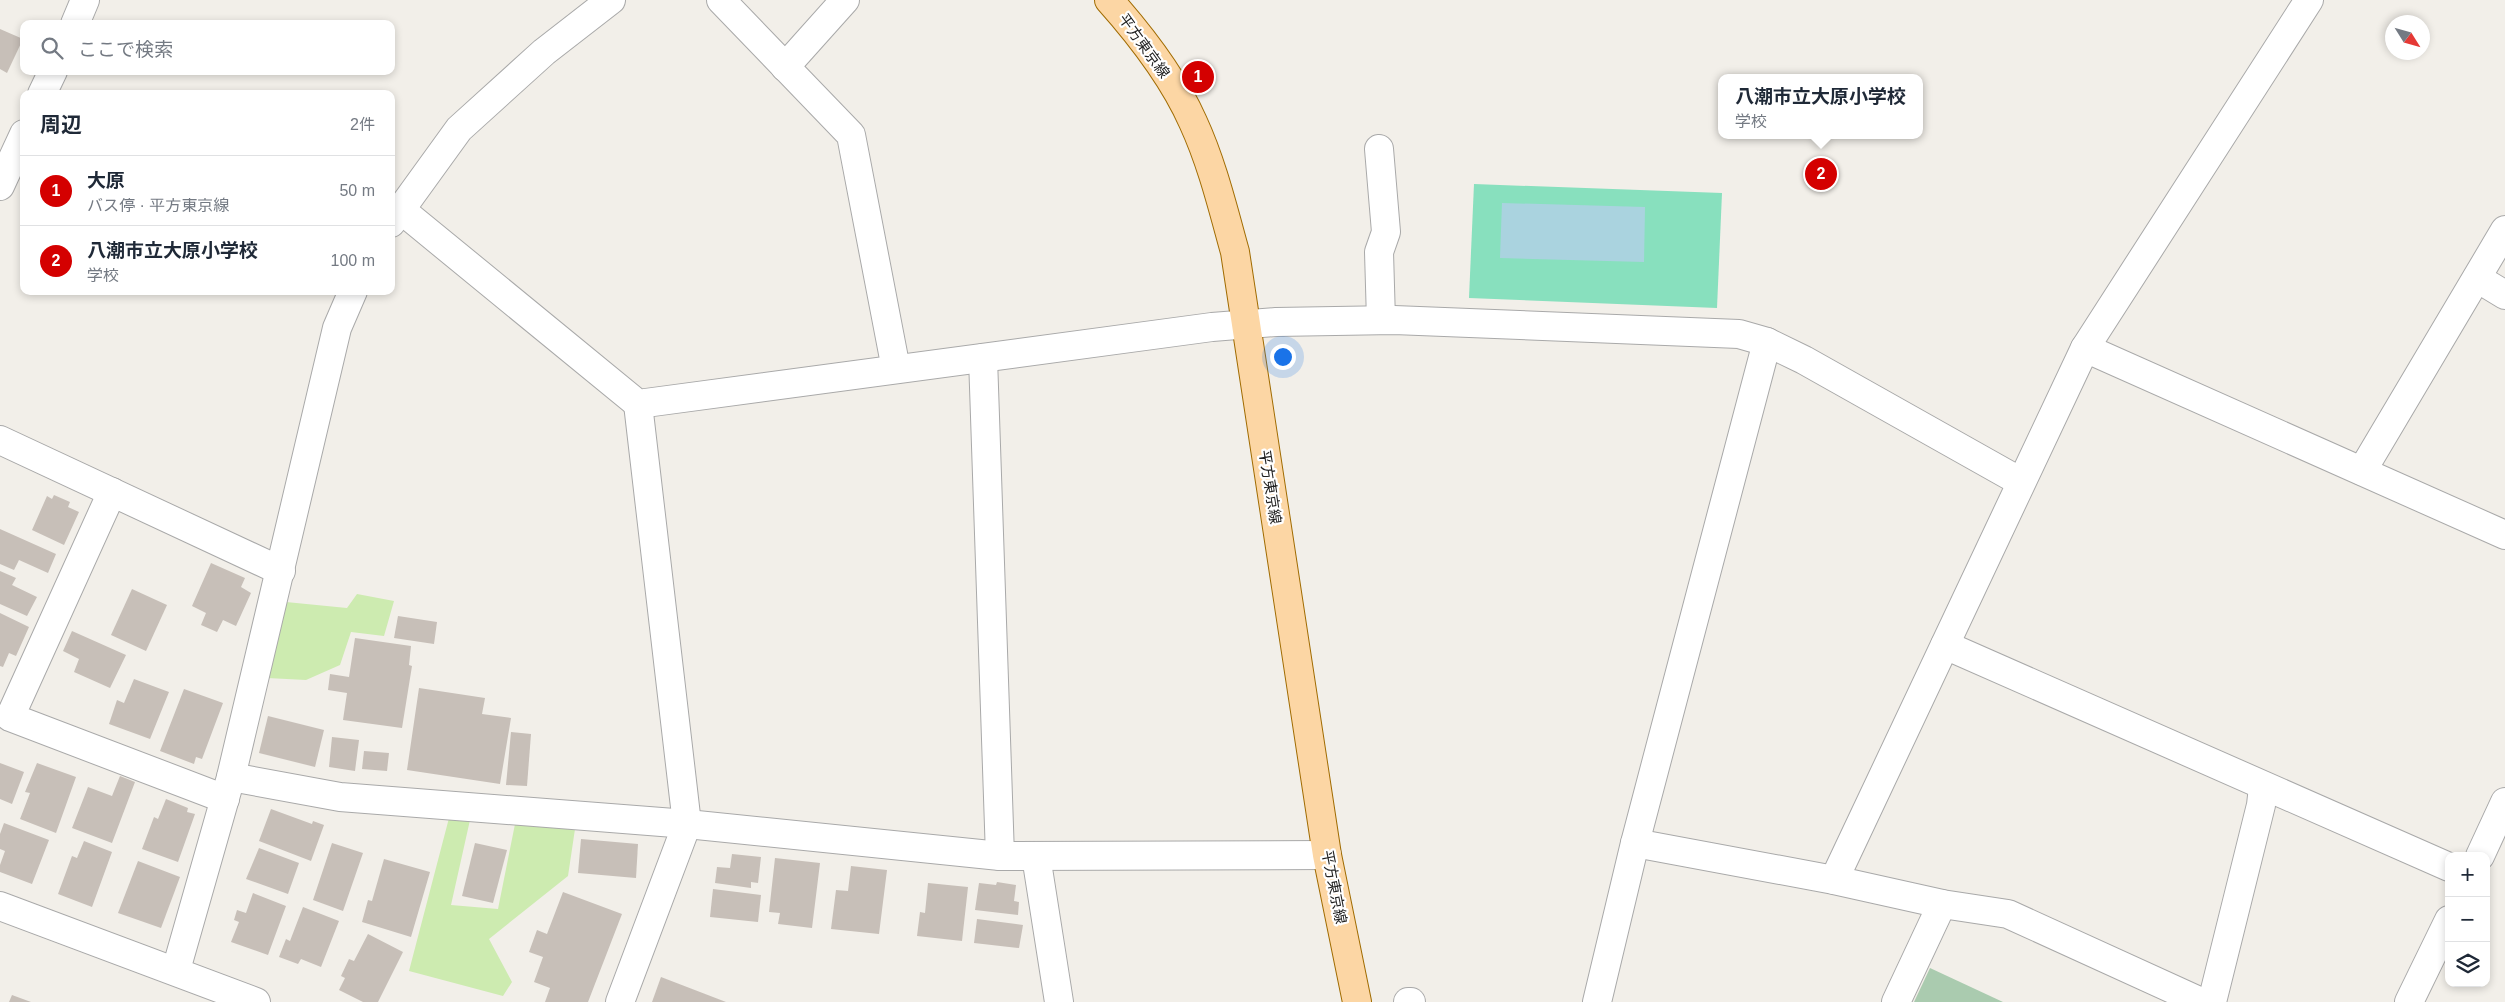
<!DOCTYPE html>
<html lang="ja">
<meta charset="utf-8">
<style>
body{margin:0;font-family:Arial,"Noto Sans JP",sans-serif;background:#f2f2f3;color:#1f2937}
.controls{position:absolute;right:15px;bottom:15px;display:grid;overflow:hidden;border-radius:10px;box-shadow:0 2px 8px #0003}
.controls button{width:45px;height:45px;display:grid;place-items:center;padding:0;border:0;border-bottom:1px solid #e0e1e3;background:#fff;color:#1f2937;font:25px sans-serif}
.compass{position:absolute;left:2385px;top:15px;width:45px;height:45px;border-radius:50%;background:#fff;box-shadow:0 2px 8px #0003;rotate:127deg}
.you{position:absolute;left:1282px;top:356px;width:18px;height:18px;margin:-12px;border:4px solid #fff;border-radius:50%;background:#1a73e8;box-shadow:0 0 0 8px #1a73e833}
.badge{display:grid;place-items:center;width:32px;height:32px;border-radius:50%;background:#d40000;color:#fff;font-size:16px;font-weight:700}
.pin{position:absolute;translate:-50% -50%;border:2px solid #fff;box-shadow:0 1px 5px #0006}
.popup{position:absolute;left:1718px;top:74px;width:205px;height:65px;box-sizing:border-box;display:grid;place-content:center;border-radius:10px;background:#fff;filter:drop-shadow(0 1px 4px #0005);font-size:16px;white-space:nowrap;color:#747a83}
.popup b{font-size:19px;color:#1f2937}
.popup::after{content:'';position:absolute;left:50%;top:100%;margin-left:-10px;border:10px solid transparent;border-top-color:#fff}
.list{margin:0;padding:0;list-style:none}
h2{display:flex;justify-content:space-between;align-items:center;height:65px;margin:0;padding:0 20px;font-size:21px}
h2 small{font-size:16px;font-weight:400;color:#747a83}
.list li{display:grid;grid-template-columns:32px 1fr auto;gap:15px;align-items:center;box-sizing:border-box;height:70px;padding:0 20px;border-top:1px solid #e0e1e3}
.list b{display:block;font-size:19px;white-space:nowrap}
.list p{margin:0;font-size:16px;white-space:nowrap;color:#747a83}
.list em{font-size:16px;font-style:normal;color:#747a83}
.icon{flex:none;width:28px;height:28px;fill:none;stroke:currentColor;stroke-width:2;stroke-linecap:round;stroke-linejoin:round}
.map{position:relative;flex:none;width:2505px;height:1002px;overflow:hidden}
.search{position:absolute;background:#fff;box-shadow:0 2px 8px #0003;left:20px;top:20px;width:375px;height:55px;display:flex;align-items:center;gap:12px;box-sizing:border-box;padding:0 18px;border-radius:10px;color:#747a83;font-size:19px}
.panel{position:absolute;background:#fff;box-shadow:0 2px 8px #0003;left:20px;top:90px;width:375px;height:205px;border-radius:10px}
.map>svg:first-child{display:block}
.grass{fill:#cdebb0}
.cemetery{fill:#aacbaf}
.pitch{fill:#88e0be}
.water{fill:#aad3df}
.building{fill:#c7bfb8}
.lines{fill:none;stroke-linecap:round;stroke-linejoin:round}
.minor-casing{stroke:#a9a9a9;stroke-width:30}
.major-casing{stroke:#a06b00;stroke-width:30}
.minor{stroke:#fff;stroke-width:28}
.major{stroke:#fcd6a4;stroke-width:28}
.labels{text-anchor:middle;stroke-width:4.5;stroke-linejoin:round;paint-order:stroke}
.street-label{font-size:15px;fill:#222;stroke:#fff}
</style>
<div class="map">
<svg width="2505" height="1002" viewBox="0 0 2505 1002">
<rect width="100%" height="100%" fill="#f2efe9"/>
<g class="grass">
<polygon points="357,594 394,601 384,636 351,632 340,665 306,680 267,678 286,602 347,608"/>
<polygon points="449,818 470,820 451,905 498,909 515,824 575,829 568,876 489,939 512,982 503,996 409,971"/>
</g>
<polygon class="cemetery" points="1930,968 2003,1002 1914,1002"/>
<polygon class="pitch" points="1474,184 1722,193 1717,308 1469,298"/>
<polygon class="water" points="1502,203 1645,207 1644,262 1500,258"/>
<g class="building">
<polygon points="0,29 23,39 7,73 0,69"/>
<polygon points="54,495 70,502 68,507 79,512 64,545 32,530 47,496 52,499"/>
<polygon points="0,529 56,554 48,573 19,560 14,570 0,564"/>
<polygon points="211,563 245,578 241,587 251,593 236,626 223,620 217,632 201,625 206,613 192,606"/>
<polygon points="0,571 16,578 12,585 37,597 27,616 0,604"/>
<polygon points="132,589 167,605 146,651 111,635"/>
<polygon points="0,613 29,627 16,656 9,653 3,667 0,666"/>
<polygon points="398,616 437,622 434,644 394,638"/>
<polygon points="72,631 126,655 110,688 74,672 79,659 63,651"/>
<polygon points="355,638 411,646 409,665 412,666 402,728 343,720 347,693 328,690 330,674 349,677"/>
<polygon points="134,679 169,692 150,739 109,724 117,700 124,703"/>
<polygon points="419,688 485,698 482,714 511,718 500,784 407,770"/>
<polygon points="184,689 223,703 202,759 196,757 194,764 160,751"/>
<polygon points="268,716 324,730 315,767 259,753"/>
<polygon points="511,732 531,734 527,786 506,785"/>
<polygon points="332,737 359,740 355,771 329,767"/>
<polygon points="364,751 389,753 387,771 362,769"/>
<polygon points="0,763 24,772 12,804 0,799"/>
<polygon points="37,763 76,777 56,833 20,819 30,793 25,792"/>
<polygon points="120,776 135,782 112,843 72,828 88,787 112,796"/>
<polygon points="166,799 188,808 187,812 195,814 178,862 142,849 154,817 158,819"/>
<polygon points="271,809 312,824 313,821 324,825 311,861 259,841"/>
<polygon points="4,823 49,840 32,884 0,872 0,865 5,851 0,849 0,834"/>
<polygon points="581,839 638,844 636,878 578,873"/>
<polygon points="84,841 112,852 92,907 58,894 72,856 77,858"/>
<polygon points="332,843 363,853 343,911 313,900"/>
<polygon points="475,843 507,850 493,903 462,896"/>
<polygon points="259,848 299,863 288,894 246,879"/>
<polygon points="732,854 761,857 758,883 751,882 751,888 715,883 717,867 730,868"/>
<polygon points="775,858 820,863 812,928 778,924 780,913 769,912"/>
<polygon points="384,859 430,872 411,937 362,922 368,900 372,901"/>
<polygon points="138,861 180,877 161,928 118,913"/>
<polygon points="851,866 887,870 879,934 831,929 836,890 848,891"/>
<polygon points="997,882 1016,885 1014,901 1019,902 1018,915 975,910 979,883 996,885"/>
<polygon points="928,883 968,887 962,941 917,936 920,912 925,913"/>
<polygon points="713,889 761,895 758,922 710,917"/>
<polygon points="563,892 622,914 588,1002 545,1002 550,988 534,982 543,957 529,952 537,930 547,934"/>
<polygon points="253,893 286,906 268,955 231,942 239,922 234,920 237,910 246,913"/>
<polygon points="303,907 339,921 321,967 301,959 298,964 279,957 286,939 290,941"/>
<polygon points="977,919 1023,925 1019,948 974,943"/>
<polygon points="368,934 403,952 378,1002 363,1002 339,990 345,978 341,976 349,959 354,961"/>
<polygon points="661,977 726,1002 652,1002"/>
<polygon points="12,995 31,1002 9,1002"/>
</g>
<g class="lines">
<defs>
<g id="minor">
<polyline points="721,0 851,135 896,369"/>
<polyline points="75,24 85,0"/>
<polyline points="785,67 845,0"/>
<polyline points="42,94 53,71"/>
<polyline points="1379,149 1386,232 1379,252 1381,320"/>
<polyline points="0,186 24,134"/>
<polyline points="400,209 638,404 1212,327 1276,322 1394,320 1739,334 1767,342 1804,360 2021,482"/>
<polyline points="391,223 459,129 544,52 611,0"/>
<polyline points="2477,278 2505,295"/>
<polyline points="2085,348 2505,535"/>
<polyline points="983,358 1000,856"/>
<polyline points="0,440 281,571"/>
<polyline points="2362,471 2505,230"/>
<polyline points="112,492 10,717 225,799"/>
<polyline points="1945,645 2449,867"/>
<polyline points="231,777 340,797 687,824 1000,856 1327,855"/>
<polyline points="1635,843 1834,880 1942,904 2008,914 2201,1002"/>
<polyline points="1036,856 1059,1002"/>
<polyline points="2480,856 2505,802"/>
<polyline points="1834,880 2085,348 2309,0"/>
<polyline points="0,906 256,1002"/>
<polyline points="176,970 231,777 337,328 353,291"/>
<polyline points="620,1002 687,824 638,404"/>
<polyline points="1408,1002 1411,1002"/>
<polyline points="1597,1002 1635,843 1767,342"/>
<polyline points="1896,1002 1942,904"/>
<polyline points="2212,1002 2261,805 2263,787"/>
<polyline points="2409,1002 2449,920"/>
</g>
<path id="major" d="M1109,0C1142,37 1173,77 1193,122C1212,163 1223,209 1235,252L1327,855L1357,1002"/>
</defs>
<use href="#minor" class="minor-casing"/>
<use href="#major" class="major-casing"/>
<use href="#minor" class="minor"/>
<use href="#major" class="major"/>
</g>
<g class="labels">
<g class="street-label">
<text transform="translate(1144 46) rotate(54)" y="5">平方東京線</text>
<text transform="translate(1270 487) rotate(81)" y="5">平方東京線</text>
<text transform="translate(1334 887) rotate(79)" y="5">平方東京線</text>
</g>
</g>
</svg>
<div class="controls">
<button>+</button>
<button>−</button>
<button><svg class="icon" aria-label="layers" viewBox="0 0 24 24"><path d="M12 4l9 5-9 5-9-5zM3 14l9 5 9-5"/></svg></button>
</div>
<svg class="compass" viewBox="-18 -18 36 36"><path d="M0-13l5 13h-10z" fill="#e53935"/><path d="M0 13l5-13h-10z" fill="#747a83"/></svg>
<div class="you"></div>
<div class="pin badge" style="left:1198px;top:77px">1</div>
<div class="pin badge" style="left:1821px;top:174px">2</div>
<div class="popup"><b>八潮市立大原小学校</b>学校</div>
<div class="search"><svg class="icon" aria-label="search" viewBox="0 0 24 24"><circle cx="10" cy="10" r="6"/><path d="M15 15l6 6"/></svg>ここで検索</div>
<section class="panel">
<h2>周辺<small>2件</small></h2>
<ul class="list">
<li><span class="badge">1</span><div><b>大原</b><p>バス停 · 平方東京線</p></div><em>50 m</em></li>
<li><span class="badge">2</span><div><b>八潮市立大原小学校</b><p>学校</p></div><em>100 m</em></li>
</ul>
</section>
</div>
